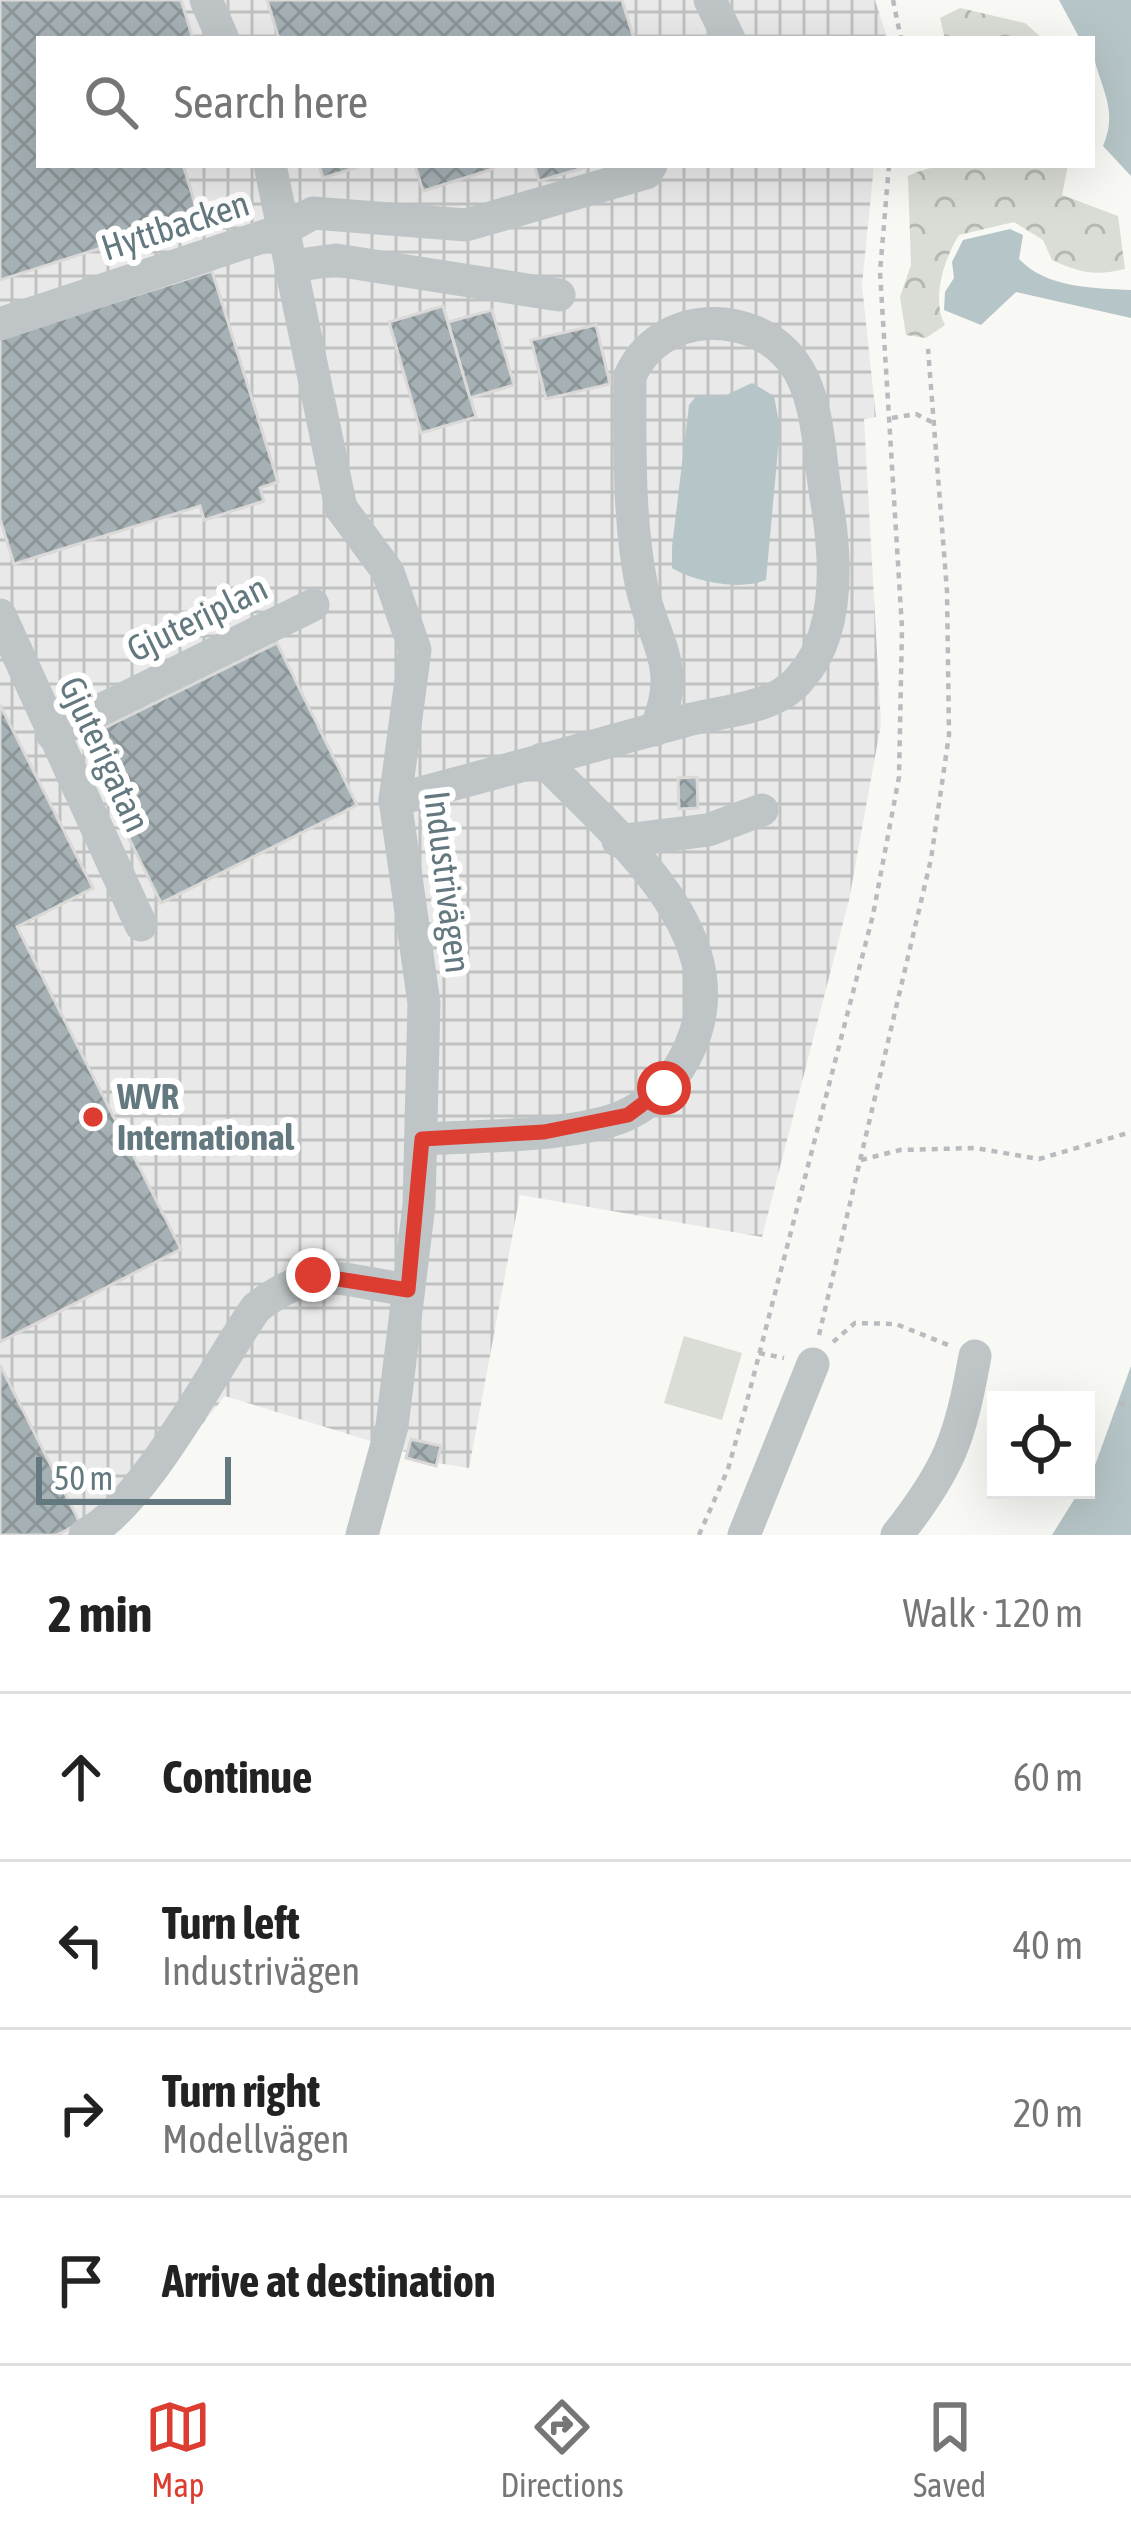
<!DOCTYPE html>
<meta charset="utf-8">
<style>
body{margin:0;font-family:"Asap Condensed",sans-serif;background:#f6f6f6;color:#222}
.controls{position:absolute;right:36px;bottom:36px;display:grid;overflow:hidden;border-radius:0px;box-shadow:0 12px 48px #0002}
.controls button{width:108px;height:108px;display:grid;place-items:center;padding:0;border:0;border-bottom:3px solid #e0e0e0;background:#fff;color:#222;font:60px sans-serif}
.scale{position:absolute;left:36px;bottom:30px;width:195px;box-sizing:border-box;padding-left:12px;border:6px solid #64787f;border-top:0;font-size:33px;line-height:42px;white-space:nowrap;color:#64787f;-webkit-text-stroke:9px #fff;paint-order:stroke}
.stop{position:absolute;width:36px;height:36px;margin:-27px;border:9px solid #dd3d30;border-radius:50%;background:#fff}
.stop.end{background:#dd3d30;border-color:#fff;box-shadow:0 3px 12px #0008}
.list{margin:0;padding:0;list-style:none}
h2{display:flex;justify-content:space-between;align-items:center;height:156px;margin:0;padding:0 48px;font-size:51px}
h2 small{font-size:39px;font-weight:400;color:#767676}
.list li{display:grid;grid-template-columns:78px 1fr auto;gap:36px;align-items:center;box-sizing:border-box;height:168px;padding:0 48px;border-top:3px solid #e0e0e0}
.list b{display:block;font-size:45px;white-space:nowrap}
.list p{margin:0;font-size:39px;white-space:nowrap;color:#767676}
.list em{font-size:39px;font-style:normal;color:#767676}
.icon{flex:none;width:66px;height:66px;fill:none;stroke:currentColor;stroke-width:2;stroke-linecap:round;stroke-linejoin:round}
.map{position:relative;flex:none;width:1131px;height:1535px;overflow:hidden}
.search{position:absolute;background:#fff;box-shadow:0 12px 48px #0002;left:36px;right:36px;top:36px;height:132px;display:flex;align-items:center;gap:30px;box-sizing:border-box;padding:0 42px;border-radius:0px;color:#767676;font-size:45px}
.sheet{height:828px;background:#fff}
nav{display:flex;justify-content:space-around;align-items:center;box-sizing:border-box;height:168px;border-top:3px solid #e0e0e0;background:#fff;font-size:33px;color:#767676}
nav a{display:grid;justify-items:center;gap:6px}
nav .on{color:#dd3d30}
.map>svg:first-child{display:block}
.industrial{fill:url(#industrial-grid)}
.forest{fill:url(#forest-crowns)}
.pitch{fill:#d9ddd5}
.water{fill:#b6c5c7}
.building{fill:url(#building-cross-hatch);stroke:#dad9d8;stroke-width:3}
.lines{fill:none;stroke-linecap:round;stroke-linejoin:round}
.path{stroke:#b8bcbe;stroke-width:4.5;stroke-dasharray:6 6;stroke-linecap:butt}
.minor{stroke:#bfc5c7;stroke-width:33}
.route{stroke:#dd3d30;stroke-width:15}
.poi-dot{fill:#dd3d30;stroke:#fff;stroke-width:4.5}
.labels{text-anchor:middle;stroke-width:12;stroke-linejoin:round;paint-order:stroke}
.street-label{font-size:36px;fill:#64787f;stroke:#fff}
.poi-label{font-size:36px;font-weight:bold;fill:#64787f;stroke:#fff;text-anchor:start}
</style>
<div class="map">
<svg width="1131" height="1535" viewBox="0 0 1131 1535">
<defs>
<pattern id="industrial-grid" width="8" height="8" patternUnits="userSpaceOnUse" patternTransform="scale(3)"><rect width="8" height="8" fill="#e9e9e9"/><path d="M0 4h8M4 0v8" fill="none" stroke="#c0c2c2"/></pattern>
<pattern id="forest-crowns" width="20" height="18" patternUnits="userSpaceOnUse" patternTransform="scale(3)"><rect width="20" height="18" fill="#d9ddd5"/><path d="M2 6a3 3 0 1 1 6 0M12 15a3 3 0 1 1 6 0" fill="none" stroke="#b4b8b2"/></pattern>
<pattern id="building-cross-hatch" width="8" height="8" patternUnits="userSpaceOnUse" patternTransform="scale(3)"><rect width="8" height="8" fill="#a6b1b5"/><path d="M0 0l8 8M0 8l8-8" fill="none" stroke="#8b9598"/></pattern>
</defs>
<rect width="100%" height="100%" fill="#f8f8f5"/>
<polygon class="industrial" points="0,0 875,0 886,34 885,39 39,39 39,165 874,165 862,285 876,417 864,419 881,724 849,900 762,1237 520,1195 469,1468 406,1458 406,1452 225,1396 118,1529 107,1535 0,1535"/>
<g class="forest">
<polygon points="960,8 1025,23 1043,39 945,39 940,18"/>
<path d="M1068,165L1062,195L1118,216L1125,269C1096,276 1080,273 1052,260L1043,240L1014,222L959,235C944,259 931,299 945,325L926,338L906,335L900,297L911,265L908,176C953,154 1018,165 1068,165Z"/>
</g>
<polygon class="pitch" points="684,1336 742,1353 722,1420 664,1403"/>
<g class="water">
<path d="M1059,0H1131V176L1103,146C1122,104 1092,79 1092,39H1080Z"/>
<path d="M1010,229L1023,235L1019,259C1046,288 1093,288 1131,290V318L1016,292L981,325L944,310L945,292L954,278L952,262L963,240Z"/>
<path d="M752,383L774,396L780,428L766,580C742,591 695,582 672,568V547L689,405L697,395L724,396Z"/>
<polygon points="1131,1366 1131,1535 1052,1535 1080,1490 1086,1490"/>
</g>
<g class="building">
<polygon points="0,0 181,0 193,39 39,39 39,165 194,165 184,168 199,217 0,280"/>
<polygon points="267,0 622,0 634,39 279,39"/>
<polygon points="319,165 364,165 323,178"/>
<polygon points="415,165 492,165 493,169 423,191"/>
<polygon points="543,165 593,165 539,181 535,167"/>
<polygon points="212,271 278,482 260,488 264,501 204,520 200,506 14,564 0,519 0,338"/>
<polygon points="443,306 476,417 421,433 389,322"/>
<polygon points="492,310 514,385 470,398 448,322"/>
<polygon points="596,325 610,384 546,399 531,340"/>
<polygon points="277,643 357,805 161,903 80,740"/>
<polygon points="0,705 93,888 17,927 181,1249 0,1342"/>
<polygon points="697,777 698,808 679,809 678,778"/>
<polygon points="0,1365 80,1523 57,1535 0,1535"/>
<polygon points="411,1439 441,1446 436,1466 406,1458"/>
</g>
<g class="lines">
<g class="path">
<polyline points="893,0 901,39"/>
<polyline points="892,418 916,414 932,422"/>
<polyline points="861,1160 900,1150 975,1148 1039,1159 1131,1132"/>
<polyline points="819,1335 931,859 949,735 947,591 928,349"/>
<polyline points="833,1342 855,1323 896,1324 948,1345"/>
<polyline points="759,1353 784,1358"/>
<polyline points="1119,1403 1131,1406"/>
<polyline points="699,1535 728,1469 745,1409 873,915 899,777 902,628 880,272 889,165"/>
</g>
<g class="minor">
<polyline points="206,0 223,39"/>
<polyline points="710,0 729,39"/>
<polyline points="270,165 341,508 388,572 415,650 395,800 424,1003 419,1205 392,1426 362,1535"/>
<polyline points="291,266 336,260 559,295"/>
<polyline points="0,324 283,230 313,213 466,225 646,173 651,165"/>
<polyline points="0,615 141,925"/>
<polyline points="52,734 313,605"/>
<path d="M395,800C491,774 588,748 684,721C714,713 754,710 780,695C787,691 797,683 801,677C841,632 836,557 827,503C819,460 820,397 793,362C752,307 659,310 630,376C630,444 628,521 642,588C655,645 683,668 655,730"/>
<polyline points="618,841 708,830 762,810"/>
<path d="M422,1139C475,1136 585,1137 630,1113C657,1099 678,1075 690,1047C741,933 612,833 542,759"/>
<path d="M85,1535C145,1504 214,1368 256,1308C314,1262 340,1280 408,1290"/>
<polyline points="744,1535 813,1364"/>
<path d="M897,1535C950,1468 960,1438 975,1356"/>
</g>
</g>
<g class="lines">
<polyline class="route" points="313,1275 408,1290 422,1139 544,1132 628,1115 664,1088"/>
</g>
<circle class="poi-dot" cx="93" cy="1117" r="12"/>
<g class="labels">
<g class="street-label">
<text transform="translate(175 225) rotate(-18)" y="13">Hyttbacken</text>
<text transform="translate(197 618) rotate(-26)" y="13">Gjuteriplan</text>
<text transform="translate(105 754) rotate(65)" y="13">Gjuterigatan</text>
<text transform="translate(448 882) rotate(83)" y="13">Industrivägen</text>
</g>
<g class="poi-label">
<text x="117" y="1109">WVR<tspan x="117" dy="41">International</tspan></text>
</g>
</g>
</svg>
<div class="controls">
<button><svg class="icon" aria-label="locate" viewBox="0 0 24 24"><circle cx="12" cy="12" r="6"/><path d="M12 2v4M12 18v4M2 12h4M18 12h4"/></svg></button>
</div>
<div class="scale">50 m</div>
<div class="stop" style="left:664px;top:1088px"></div>
<div class="stop end" style="left:313px;top:1275px"></div>
<div class="search"><svg class="icon" aria-label="search" viewBox="0 0 24 24"><circle cx="10" cy="10" r="6"/><path d="M15 15l6 6"/></svg>Search here</div>
</div>
<section class="sheet">
<h2>2 min<small>Walk · 120 m</small></h2>
<ul class="list">
<li><svg class="icon" aria-label="ahead" viewBox="0 0 24 24"><path d="M12 20V5M6 11l6-6 6 6"/></svg><div><b>Continue</b></div><em>60 m</em></li>
<li><svg class="icon" aria-label="left" viewBox="0 0 24 24"><path d="M17 20v-9H6M10 6l-5 5 5 5"/></svg><div><b>Turn left</b><p>Industrivägen</p></div><em>40 m</em></li>
<li><svg class="icon" aria-label="right" viewBox="0 0 24 24"><path d="M7 20v-9h11M14 6l5 5-5 5"/></svg><div><b>Turn right</b><p>Modellvägen</p></div><em>20 m</em></li>
<li><svg class="icon" aria-label="arrive" viewBox="0 0 24 24"><path d="M6 21V4h12l-3 4 3 4H6"/></svg><div><b>Arrive at destination</b></div></li>
</ul>
</section>
<nav>
<a class="on"><svg class="icon" aria-label="map" viewBox="0 0 24 24"><path d="M3 6l6-2 6 2 6-2v14l-6 2-6-2-6 2zM9 4v14M15 6v14"/></svg>Map</a>
<a><svg class="icon" aria-label="directions" viewBox="0 0 24 24"><path d="M12 3l9 9-9 9-9-9zM9 14v-3h6M13 9l2 2-2 2"/></svg>Directions</a>
<a><svg class="icon" aria-label="saved" viewBox="0 0 24 24"><path d="M7 4h10v16l-5-4-5 4z"/></svg>Saved</a>
</nav>
